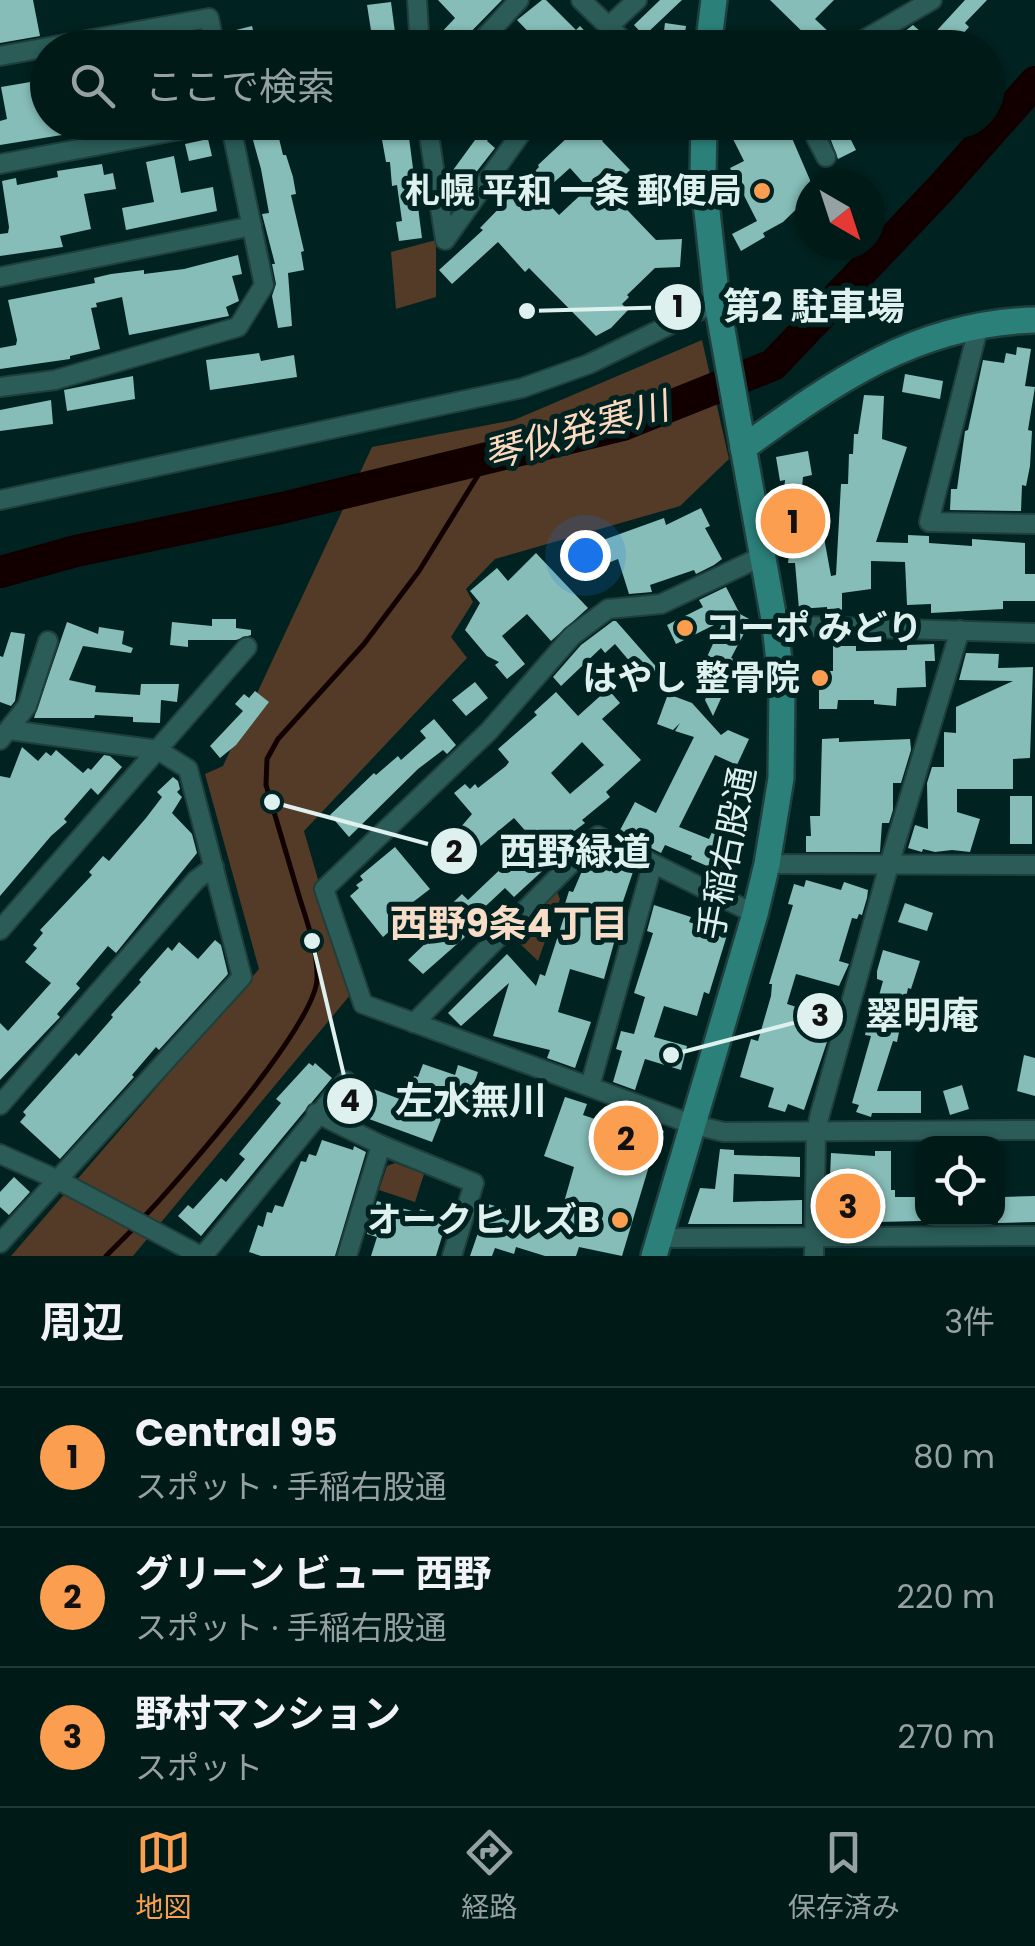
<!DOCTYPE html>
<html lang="ja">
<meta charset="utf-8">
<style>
body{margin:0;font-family:Poppins,"Noto Sans JP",sans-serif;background:#0e2725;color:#f1f3f6}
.controls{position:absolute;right:30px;bottom:30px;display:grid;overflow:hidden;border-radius:20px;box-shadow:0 2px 8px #0004}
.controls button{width:90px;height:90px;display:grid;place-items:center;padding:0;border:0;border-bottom:2px solid #223837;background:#001a18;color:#f1f3f6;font:50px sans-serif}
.compass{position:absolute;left:795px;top:170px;width:90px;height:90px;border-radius:50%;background:#001a18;box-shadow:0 2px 8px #0004;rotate:141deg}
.you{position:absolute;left:585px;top:555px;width:35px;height:35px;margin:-25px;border:8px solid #fff;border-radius:50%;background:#1a73e8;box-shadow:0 0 0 15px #1a73e833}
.badge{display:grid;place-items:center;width:65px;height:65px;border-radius:50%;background:#fb9e50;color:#111;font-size:32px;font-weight:700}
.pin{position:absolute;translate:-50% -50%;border:5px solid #fff;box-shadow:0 2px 10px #0006}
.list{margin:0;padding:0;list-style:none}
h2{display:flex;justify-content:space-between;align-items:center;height:130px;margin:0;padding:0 40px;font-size:42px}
h2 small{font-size:32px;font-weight:400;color:#95a1a2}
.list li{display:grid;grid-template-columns:65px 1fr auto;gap:30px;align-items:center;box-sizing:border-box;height:140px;padding:0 40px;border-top:2px solid #223837}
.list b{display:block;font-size:38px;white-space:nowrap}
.list p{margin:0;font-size:32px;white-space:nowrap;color:#95a1a2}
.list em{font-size:32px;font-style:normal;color:#95a1a2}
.icon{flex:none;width:55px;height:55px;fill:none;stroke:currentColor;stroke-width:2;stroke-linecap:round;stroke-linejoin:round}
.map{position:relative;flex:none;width:1035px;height:1256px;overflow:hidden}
.search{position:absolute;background:#001a18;box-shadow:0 2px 8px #0004;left:30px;right:30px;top:30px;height:110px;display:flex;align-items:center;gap:25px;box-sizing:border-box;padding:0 35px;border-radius:55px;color:#95a1a2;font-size:38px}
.sheet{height:550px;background:#001a18}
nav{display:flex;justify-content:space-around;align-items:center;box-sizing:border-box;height:140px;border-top:2px solid #223837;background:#001a18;font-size:28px;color:#95a1a2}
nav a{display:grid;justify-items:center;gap:5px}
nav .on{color:#fb9e50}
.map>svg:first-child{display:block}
.green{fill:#543b27}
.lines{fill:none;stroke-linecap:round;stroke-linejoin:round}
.stream{stroke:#120000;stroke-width:5}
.river{stroke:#120000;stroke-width:32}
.building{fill:#86bdb8;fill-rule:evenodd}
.street-casing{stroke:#1f3f3d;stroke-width:22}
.secondary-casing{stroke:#1f3f3d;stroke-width:30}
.street{stroke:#2b5c58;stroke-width:18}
.secondary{stroke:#2b807a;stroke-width:25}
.poi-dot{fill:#fb9e50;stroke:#002220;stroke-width:4}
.labels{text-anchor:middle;stroke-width:10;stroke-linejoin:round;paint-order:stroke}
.poi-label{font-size:35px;font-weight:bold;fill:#def1ef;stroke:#002220;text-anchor:end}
.street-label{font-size:35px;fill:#def1ef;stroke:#002220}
.water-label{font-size:38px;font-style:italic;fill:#fcd9bf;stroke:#002220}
.neighbourhood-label{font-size:38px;font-weight:bold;fill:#f7dcc8;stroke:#002220}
.leader{fill:none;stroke:#def1ef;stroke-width:4}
.callout-dot{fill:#def1ef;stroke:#002220;stroke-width:4}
.mark-label{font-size:30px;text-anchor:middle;font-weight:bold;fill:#111}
.callout-label{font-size:38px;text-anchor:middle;font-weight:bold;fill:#def1ef;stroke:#002220;stroke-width:10;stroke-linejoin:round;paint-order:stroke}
</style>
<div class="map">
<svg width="1035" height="1256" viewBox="0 0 1035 1256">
<rect width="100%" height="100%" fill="#002220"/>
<g class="green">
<polygon points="436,240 436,297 396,309 391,252"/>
<polygon points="702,340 729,459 680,506 495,559 466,589 473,602 451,637 467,658 304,831 351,994 133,1256 11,1256 259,969 205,774 223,766 372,447 514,420"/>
<polygon points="557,892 560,899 538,961 513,937"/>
<polygon points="395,1163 424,1174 415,1202 379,1190 387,1166"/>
</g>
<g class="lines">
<g class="stream">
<path d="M141,1220C179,1180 315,1026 317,979C318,951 307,922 299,896C288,859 277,822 266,785L267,759L278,739L364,644L419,571L488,459"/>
<polyline points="106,1256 134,1228"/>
</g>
<polyline class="river" points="0,572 76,551 282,508 623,425 773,365 942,187 1035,82"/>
</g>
<g class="building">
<polygon points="0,0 33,0 40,36 0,43"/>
<polygon points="438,0 502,0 455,48 449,48 438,36 455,18"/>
<polygon points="542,0 546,0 576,30 580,26 593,40 585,48 544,48 517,20"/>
<polygon points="660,0 682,0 644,36 634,25"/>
<polygon points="770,0 834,0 815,19 832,35 819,48"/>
<polygon points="965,0 987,0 965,23 969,27 950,48 914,48 900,35 913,25 929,39"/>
<polygon points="391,2 396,40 373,43 367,5"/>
<polygon points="665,23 686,26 683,48 662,48"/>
<polygon points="252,26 258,48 232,45 228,32"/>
<polygon points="48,79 48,122 92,122 93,130 0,145 0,121 7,119 1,87"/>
<polygon points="248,122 275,122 283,155 286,155 293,177 296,194 291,195 304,251 301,252 304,270 288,273 292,326 278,328 272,296 276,284 272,264 275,264 262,214 269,213 261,169"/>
<polygon points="407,122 422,238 399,241 396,222 402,221 397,185 392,186 390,162 386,162 379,123"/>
<polygon points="440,122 502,122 487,141 495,148 463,189 448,177 475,140 442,135"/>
<path d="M584,122H620L602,141L630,170L609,191L656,240L682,239L680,267L655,268L627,295L629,297L622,304L628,310L611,328L596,336L529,268L525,272L498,242L452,284L439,270L483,230L480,228L539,167L538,165ZM570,168L588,188L559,215L540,195Z"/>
<polygon points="736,122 785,122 810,180 810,196 783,222 763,233 765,237 741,251 732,234 757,221 730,168 744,161 727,127"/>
<polygon points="845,128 856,150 838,159 829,135"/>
<polygon points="208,139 212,156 189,161 185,144"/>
<polygon points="174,156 181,193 213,187 217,211 126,230 122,208 154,202 146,162"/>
<polygon points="102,164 104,175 113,173 116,189 84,194 91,229 60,236 63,247 0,256 0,234 8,233 9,227 2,181 16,178 17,185 58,177 57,171"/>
<polygon points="238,255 242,274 232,276 239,301 226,307 229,316 129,335 122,297 96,303 97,307 91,308 100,349 70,356 70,359 0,369 0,348 16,345 17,340 8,300 95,283 94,278 111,274 144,270 144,274 184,269"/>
<polygon points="1017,347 1031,349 1025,386 1035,387 1028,430 1032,431 1030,466 1026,486 1022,485 1021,511 950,510 951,489 957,489 965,431 968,430 983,360 1004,363 1006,353 1016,355"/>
<polygon points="259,353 261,361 294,355 297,377 210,390 206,360"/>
<polygon points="905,374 943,381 940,399 902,392"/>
<polygon points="133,376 135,399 67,411 64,390"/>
<polygon points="864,395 884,396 882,439 907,447 876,542 908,543 908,535 929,536 929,543 972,546 972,539 1025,543 1025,574 1035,574 1035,601 1003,601 1003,609 931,613 931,604 907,605 905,562 871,561 871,589 842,593 842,610 827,610 827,607 799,609 795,563 788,563 790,546 784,546 786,531 781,530 785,480 780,481 776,457 808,451 812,475 803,477 800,511 805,511 803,530 823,532 831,576 836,575 841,484 848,484 849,454 853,454 854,434 858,434"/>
<polygon points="51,400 53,424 0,431 0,410"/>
<polygon points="701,508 710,526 705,528 722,559 714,565 696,574 694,570 650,585 652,592 629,594 618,559 576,576 567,553 664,518 666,525"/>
<polygon points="536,553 588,608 551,641 527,614 502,636 525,664 507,679 495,665 499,662 487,656 465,630 480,603 470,591 497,568 508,581"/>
<polygon points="726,587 740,614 751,620 731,658 738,661 713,716 705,700 714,679 700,672 724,620 676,644 667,625 703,607 699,600"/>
<polygon points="212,619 236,619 236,628 251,630 251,635 236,640 188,640 188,647 170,645 172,622 212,626"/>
<polygon points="613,621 616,621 660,671 648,683 615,644 605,653 601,648 561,686 553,677 581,645"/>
<polygon points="67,622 98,634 99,627 124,631 122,644 133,648 131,653 83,646 69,680 96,686 95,692 140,695 141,684 179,684 177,702 161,700 160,723 133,722 133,717 95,715 94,718 34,718"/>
<polygon points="11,632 25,634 15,701 11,706 0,702 0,656 3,657"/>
<polygon points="934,644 935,661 925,661 926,687 897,688 896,706 874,704 874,700 838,700 837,709 819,709 819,671 833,671 833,646 856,646 856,651 907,650 907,645"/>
<polygon points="966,653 999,654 998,668 1033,667 1030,758 1013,759 1013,789 957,789 957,812 980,819 970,852 952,850 935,852 923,849 922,852 908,848 915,825 928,829 927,783 932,767 944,767 944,732 956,733 956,707 1013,681 959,680"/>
<polygon points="475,682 488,698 466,716 452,700"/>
<path d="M608,689L620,703L602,719L641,760L606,792L610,797L582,820L585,823L545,853L514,818L471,854L454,835L472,814L454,793L465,784L470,789L475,784L478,788L506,766L509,762L498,749L537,715L534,712L556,692L578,716ZM582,742L604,765L570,794L551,773Z"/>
<polygon points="255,691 269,702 236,745 220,758 210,746 243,711 235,704 244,694 249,698"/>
<polygon points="668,694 692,703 721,735 728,730 749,739 737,765 715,755 679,827 709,839 722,809 737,816 718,859 737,868 728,887 703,874 707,866 691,859 692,856 665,845 661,853 619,832 635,802 656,813 694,737 675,731 680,723 673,730 657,724"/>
<polygon points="434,719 456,745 447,754 443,750 418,769 349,837 330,815 374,773 376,775 398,756 401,760 426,738 420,731"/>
<polygon points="839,738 839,742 910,739 911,750 901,783 893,783 893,810 889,823 882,823 880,852 806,852 806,836 811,836 810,816 820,816 822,739"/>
<polygon points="22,747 38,761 46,752 51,756 56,750 83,773 88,768 91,770 104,755 110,756 122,767 98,795 91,788 64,819 67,822 51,836 0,896 0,776 10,778"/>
<polygon points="173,777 178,781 180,789 177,792 182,797 172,813 192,834 197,853 116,953 108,946 76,984 80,988 57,1014 60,1017 0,1080 0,1023 8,1031 51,983 25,962 37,948 33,945 43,933 40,930 92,875 89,872 103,856 109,861 146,818 162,797 157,792"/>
<rect x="1010" y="796" width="22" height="48"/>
<polygon points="395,847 430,889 404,909 409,914 383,937 350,896 359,888 356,885 363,880 360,876"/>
<polygon points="536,847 551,863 514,897 505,888 459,931 465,937 423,974 408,960 452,918 445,910 462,894 468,900 508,862 514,868"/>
<polygon points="599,860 634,869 613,931 617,932 604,979 570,969 558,1012 591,1022 575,1068 547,1058 550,1050 493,1036 509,983 461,1026 448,1013 507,954 536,986 540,974 545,976 566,911 563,910 569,891 573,892 582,871 589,863 596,866"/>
<polygon points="806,880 841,890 844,882 868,890 867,898 862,915 859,914 857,919 852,918 839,961 849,964 839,986 796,974 787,1004 826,1016 820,1040 827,1042 804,1110 788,1104 785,1112 768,1107 774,1088 740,1077 751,1039 758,1041 771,996 772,984 769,984 793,905 788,904 794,884 804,887"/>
<polygon points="905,903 933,913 927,931 898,922"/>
<polygon points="654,905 691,917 689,922 727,935 709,994 704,992 697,1016 664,1006 654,1037 687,1046 681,1070 645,1059 635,1090 613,1082 622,1051 616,1049 621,1031 634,1034 645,997 634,993 653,933 647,931"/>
<polygon points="215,940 221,945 228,974 159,1050 156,1047 132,1075 134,1077 60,1159 20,1122 26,1115 23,1112 76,1053 79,1056 108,1023 113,1017 111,1015 141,982 139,980 168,947 172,951 179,942 198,959"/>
<polygon points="883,950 920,961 911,989 908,988 897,1042 893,1041 877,1091 921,1091 921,1113 872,1113 871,1117 856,1112 859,1105 852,1103 871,1036 865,1035 869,1016 873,1017 883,981 877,979 877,971"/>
<polygon points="1024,1055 1035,1058 1035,1096 1017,1091"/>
<polygon points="309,1063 313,1066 315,1063 332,1078 201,1236 178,1216 188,1205 193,1209 221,1178 226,1182 245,1159 239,1154 281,1103 276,1099"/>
<polygon points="423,1064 455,1075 458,1065 478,1072 467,1105 449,1099 432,1142 358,1115 368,1087 405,1101 414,1076 418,1077"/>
<polygon points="962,1085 969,1109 950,1115 943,1091"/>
<polygon points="565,1097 587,1104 583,1115 616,1126 620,1115 664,1131 656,1157 652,1156 622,1256 579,1247 576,1256 545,1256 516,1247 514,1254 495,1248 492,1256 470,1256 488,1204 506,1209 504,1219 555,1234 574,1167 544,1156"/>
<polygon points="322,1140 353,1150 354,1146 366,1152 335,1256 261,1256 249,1252 258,1225 263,1227 267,1212 272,1213 275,1205 283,1207 301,1161 306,1162 309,1154 316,1156"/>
<polygon points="720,1149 734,1150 734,1155 800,1157 800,1177 734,1174 733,1202 802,1200 802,1224 688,1224 700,1188 715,1189"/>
<polygon points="875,1151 891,1151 891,1190 895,1190 895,1197 921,1197 921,1221 835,1223 836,1199 851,1199 851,1179 830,1178 831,1153 875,1156"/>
<polygon points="14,1177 30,1192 9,1215 0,1207 0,1192"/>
<polygon points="1035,1196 1035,1222 998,1223 998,1205 1003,1205 1003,1197"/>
<polygon points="377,1201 419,1213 420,1209 448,1217 436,1256 371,1256 377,1237 367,1234"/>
</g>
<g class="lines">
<defs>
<g id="street">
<polyline points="417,0 420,48"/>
<polyline points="581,0 631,48"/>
<polyline points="608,27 637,0"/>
<polyline points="475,48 519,0"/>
<polyline points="850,48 932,0"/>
<polyline points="0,56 209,18 215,48"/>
<polyline points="427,122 445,240 529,122"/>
<polyline points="808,122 826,157"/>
<polyline points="0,164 222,122"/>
<polyline points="0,277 252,226"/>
<polyline points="979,325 929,522 1035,524"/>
<polyline points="0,387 55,380 238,327 264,285 230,122"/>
<polyline points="0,500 522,388 589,364 717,302"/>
<polyline points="763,556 661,604 608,609 572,636 489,731 324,889 363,1004 694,1125 724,1132 1035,1130"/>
<polyline points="775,625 1035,633"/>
<polyline points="0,740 27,706 48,641"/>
<polyline points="767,864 1035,865"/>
<polyline points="0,930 247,647"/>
<polyline points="414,1023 598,836 755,914"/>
<polyline points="590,1086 652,866"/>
<polyline points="0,1105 196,880 214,867"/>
<polyline points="316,1113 381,1145 474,1183 452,1256"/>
<polyline points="0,1154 56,1179 201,1256"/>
<polyline points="659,1238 1035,1236"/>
<polyline points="0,1243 242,977 188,769 158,750 9,730"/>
<polyline points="203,1256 346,1081"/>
<polyline points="347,1256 381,1145"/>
<polyline points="814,1256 816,1132 820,1114 889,865 960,630"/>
</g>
<g id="secondary">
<polyline points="708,48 714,0"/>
<path d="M743,448C834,382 917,323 1035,320"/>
<polyline points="654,1256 755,914 767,864 781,778 782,689 775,625 717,302 703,175 704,122"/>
</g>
</defs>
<use href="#street" class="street-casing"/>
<use href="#secondary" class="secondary-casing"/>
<use href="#street" class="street"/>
<use href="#secondary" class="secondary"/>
</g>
<g class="poi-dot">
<circle cx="762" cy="191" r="10"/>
<circle cx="685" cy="628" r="10"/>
<circle cx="820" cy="678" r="10"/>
<circle cx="620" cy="1220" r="10"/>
</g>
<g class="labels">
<g class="poi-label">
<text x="742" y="203">札幌 平和 一条 郵便局</text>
<text x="705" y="640" text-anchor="start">コーポ みどり</text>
<text x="800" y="690">はやし 整骨院</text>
<text x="600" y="1232">オークヒルズB</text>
</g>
<g class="street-label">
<text transform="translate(727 853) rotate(-79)" y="12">手稲右股通</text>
</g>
<g class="water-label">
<text transform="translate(576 431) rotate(-16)" y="13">琴似発寒川</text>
</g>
<g class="neighbourhood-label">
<text x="509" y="937">西野9条4丁目</text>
</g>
</g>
<path class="leader" d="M527 311L678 307M272 802L454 851M671 1055L820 1016M312 941L350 1101"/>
<g class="callout-dot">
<circle cx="527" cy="311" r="10"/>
<circle cx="272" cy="802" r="10"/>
<circle cx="671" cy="1055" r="10"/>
<circle cx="312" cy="941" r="10"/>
<circle cx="678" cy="307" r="25"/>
<circle cx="454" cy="851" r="25"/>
<circle cx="820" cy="1016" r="25"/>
<circle cx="350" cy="1101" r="25"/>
</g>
<g class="mark-label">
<text x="678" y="317">1</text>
<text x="454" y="862">2</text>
<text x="820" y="1026">3</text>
<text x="350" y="1111">4</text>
</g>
<g class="callout-label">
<text x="814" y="320">第2 駐車場</text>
<text x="575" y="865">西野緑道</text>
<text x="922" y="1029">翠明庵</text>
<text x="471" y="1114">左水無川</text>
</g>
</svg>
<div class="controls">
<button><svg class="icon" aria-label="locate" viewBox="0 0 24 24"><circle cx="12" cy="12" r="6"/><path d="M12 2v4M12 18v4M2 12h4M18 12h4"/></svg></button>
</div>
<svg class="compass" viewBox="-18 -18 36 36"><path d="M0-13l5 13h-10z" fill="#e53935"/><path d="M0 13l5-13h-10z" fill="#95a1a2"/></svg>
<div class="you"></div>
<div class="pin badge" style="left:793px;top:521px">1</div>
<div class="pin badge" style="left:626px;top:1138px">2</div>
<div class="pin badge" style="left:848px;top:1206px">3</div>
<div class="search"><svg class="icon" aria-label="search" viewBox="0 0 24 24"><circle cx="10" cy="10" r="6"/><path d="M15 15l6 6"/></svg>ここで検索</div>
</div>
<section class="sheet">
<h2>周辺<small>3件</small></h2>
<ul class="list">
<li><span class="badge">1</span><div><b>Central 95</b><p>スポット · 手稲右股通</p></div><em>80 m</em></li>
<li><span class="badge">2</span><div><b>グリーン ビュー 西野</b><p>スポット · 手稲右股通</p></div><em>220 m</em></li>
<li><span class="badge">3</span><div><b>野村マンション</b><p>スポット</p></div><em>270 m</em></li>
</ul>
</section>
<nav>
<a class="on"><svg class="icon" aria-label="map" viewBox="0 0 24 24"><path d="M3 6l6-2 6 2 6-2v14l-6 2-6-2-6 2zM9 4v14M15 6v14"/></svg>地図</a>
<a><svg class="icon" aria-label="directions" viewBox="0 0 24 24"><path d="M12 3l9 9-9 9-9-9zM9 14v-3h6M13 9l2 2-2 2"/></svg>経路</a>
<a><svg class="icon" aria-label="saved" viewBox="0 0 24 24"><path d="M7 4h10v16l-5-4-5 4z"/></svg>保存済み</a>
</nav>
